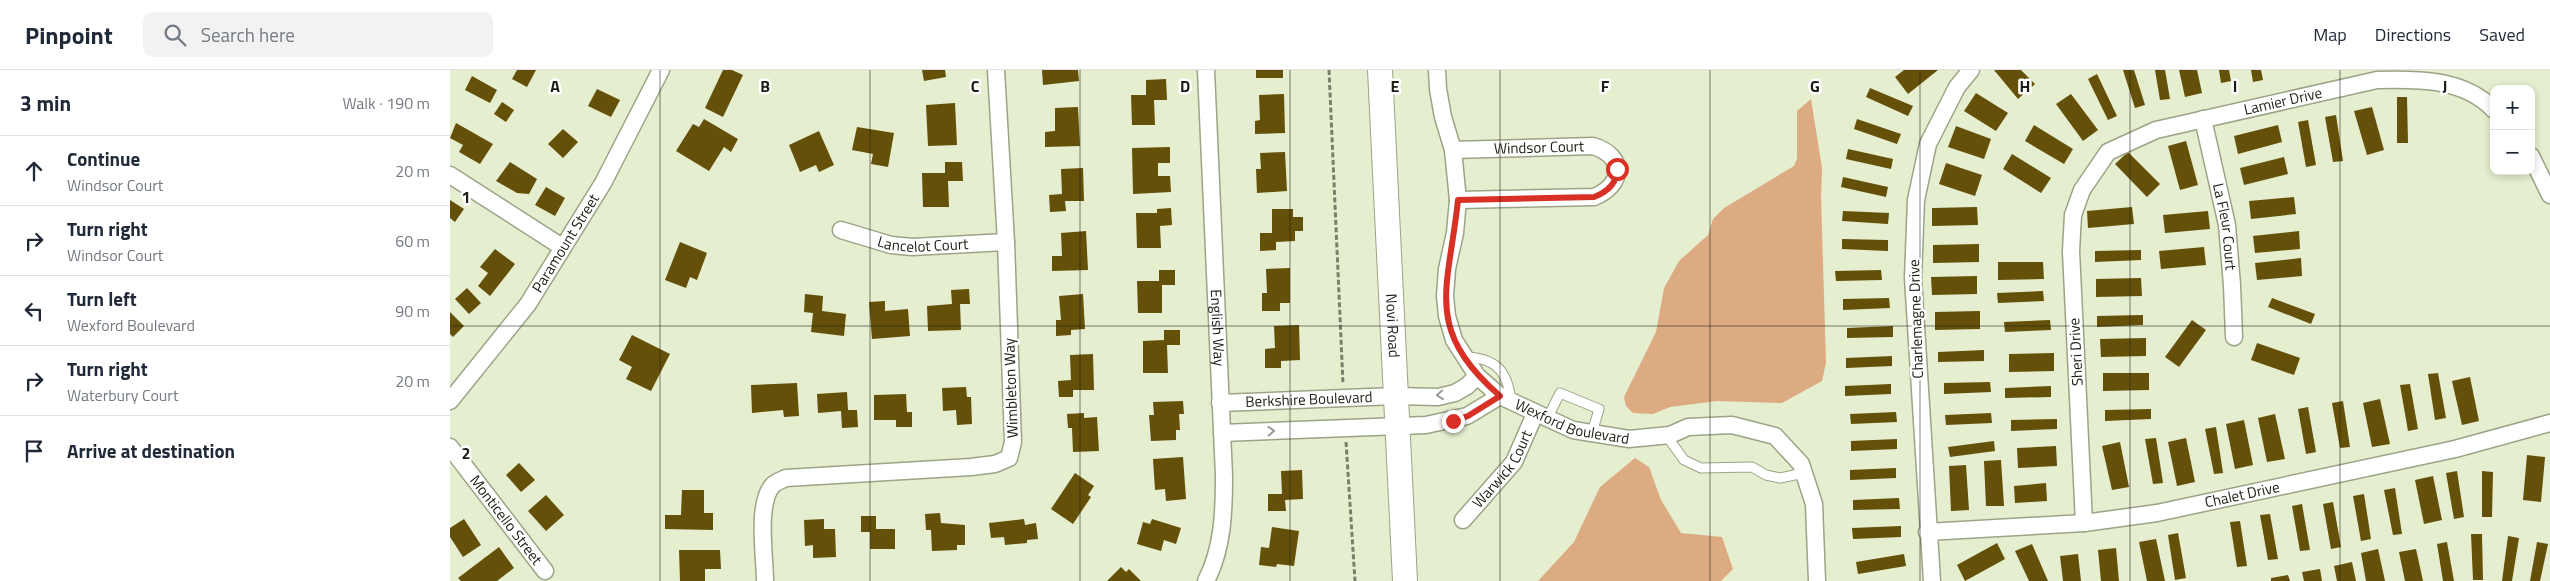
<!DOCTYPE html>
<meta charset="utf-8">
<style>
body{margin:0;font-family:"Titillium Web",sans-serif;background:#f2f2f3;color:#1f2937}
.controls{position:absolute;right:15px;top:15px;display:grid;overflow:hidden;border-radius:10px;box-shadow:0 2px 8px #0003}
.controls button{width:45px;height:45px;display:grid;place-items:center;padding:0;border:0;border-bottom:1px solid #e0e1e3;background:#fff;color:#1f2937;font:25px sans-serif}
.stop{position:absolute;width:15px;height:15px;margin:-11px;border:4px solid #d93025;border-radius:50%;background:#fff}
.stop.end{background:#d93025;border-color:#fff;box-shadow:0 1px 5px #0008}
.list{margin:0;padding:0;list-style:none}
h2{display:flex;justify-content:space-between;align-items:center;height:65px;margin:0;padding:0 20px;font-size:21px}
h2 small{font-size:16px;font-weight:400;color:#747a83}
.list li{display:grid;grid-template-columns:32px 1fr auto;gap:15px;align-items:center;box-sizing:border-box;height:70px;padding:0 20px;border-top:1px solid #e0e1e3}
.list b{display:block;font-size:19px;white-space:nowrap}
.list p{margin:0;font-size:16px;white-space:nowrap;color:#747a83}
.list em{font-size:16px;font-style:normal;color:#747a83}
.icon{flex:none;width:28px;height:28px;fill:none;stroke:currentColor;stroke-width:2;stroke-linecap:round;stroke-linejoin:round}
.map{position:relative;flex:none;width:2100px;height:511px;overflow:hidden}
header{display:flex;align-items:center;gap:30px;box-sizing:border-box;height:70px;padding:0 25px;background:#fff;border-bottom:1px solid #e0e1e3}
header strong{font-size:24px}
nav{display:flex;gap:28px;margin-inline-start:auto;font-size:18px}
.search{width:350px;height:45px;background:#f2f2f3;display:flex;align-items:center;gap:12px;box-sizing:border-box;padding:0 18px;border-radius:10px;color:#747a83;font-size:19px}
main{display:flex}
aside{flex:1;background:#fff}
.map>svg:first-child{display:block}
.green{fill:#dcab82}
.building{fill:#645008}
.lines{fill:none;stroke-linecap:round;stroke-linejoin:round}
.lane-casing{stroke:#9ba486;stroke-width:11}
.street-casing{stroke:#9ba486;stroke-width:19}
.secondary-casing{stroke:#9ba486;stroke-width:26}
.path{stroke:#797f6b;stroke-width:3;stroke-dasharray:5 2.5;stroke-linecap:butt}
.lane{stroke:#fff;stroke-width:9}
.street{stroke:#fff;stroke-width:16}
.secondary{stroke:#fff;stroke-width:24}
.oneway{stroke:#989a95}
.route{stroke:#d93025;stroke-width:6}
.grid{fill:none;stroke:#1b1e13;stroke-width:1;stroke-opacity:0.55}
.labels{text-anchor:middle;stroke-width:5;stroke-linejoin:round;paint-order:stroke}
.street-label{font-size:15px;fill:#1b1e13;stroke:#fff}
.grid-label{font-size:16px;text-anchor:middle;font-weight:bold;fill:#1b1e13;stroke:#fff;stroke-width:5;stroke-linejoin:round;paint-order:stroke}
</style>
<header>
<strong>Pinpoint</strong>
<div class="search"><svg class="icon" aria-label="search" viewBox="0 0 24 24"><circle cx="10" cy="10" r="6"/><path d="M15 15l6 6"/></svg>Search here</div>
<nav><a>Map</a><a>Directions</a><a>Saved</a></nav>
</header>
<main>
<aside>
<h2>3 min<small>Walk · 190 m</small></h2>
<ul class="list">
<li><svg class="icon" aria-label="ahead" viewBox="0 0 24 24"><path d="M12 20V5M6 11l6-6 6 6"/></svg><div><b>Continue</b><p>Windsor Court</p></div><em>20 m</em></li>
<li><svg class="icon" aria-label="right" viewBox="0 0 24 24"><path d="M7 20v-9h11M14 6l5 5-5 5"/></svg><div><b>Turn right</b><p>Windsor Court</p></div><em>60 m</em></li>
<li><svg class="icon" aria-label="left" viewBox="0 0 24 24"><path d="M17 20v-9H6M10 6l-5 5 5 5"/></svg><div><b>Turn left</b><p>Wexford Boulevard</p></div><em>90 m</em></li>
<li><svg class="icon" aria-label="right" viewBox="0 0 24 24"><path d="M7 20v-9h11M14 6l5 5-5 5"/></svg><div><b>Turn right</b><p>Waterbury Court</p></div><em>20 m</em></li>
<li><svg class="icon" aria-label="arrive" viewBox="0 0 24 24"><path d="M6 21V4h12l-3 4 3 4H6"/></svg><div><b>Arrive at destination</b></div></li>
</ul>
</aside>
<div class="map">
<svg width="2100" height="511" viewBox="0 0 2100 511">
<rect width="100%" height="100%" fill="#e5eecf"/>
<g class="green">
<polygon points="1361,29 1372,98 1371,126 1376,293 1372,311 1332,333 1267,331 1220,337 1203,344 1183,343 1176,336 1174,327 1206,262 1214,218 1229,191 1258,165 1263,149 1274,138 1344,96 1347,89 1347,41"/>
<polygon points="1185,388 1199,397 1211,430 1231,463 1272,467 1283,499 1271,511 1088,511 1124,472 1150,417"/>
</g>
<g class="building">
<polygon points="67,0 86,0 77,17 62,9"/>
<polygon points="273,0 282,0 293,5 273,47 255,38"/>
<polygon points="472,0 495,0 496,7 474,11"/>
<polygon points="592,0 628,0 629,11 593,15"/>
<rect x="806" y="0" width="27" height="8"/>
<polygon points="1454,0 1488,0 1458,24 1445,7"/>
<polygon points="1544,0 1571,0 1585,14 1568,29"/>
<polygon points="1673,0 1684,0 1695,35 1685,38"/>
<polygon points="1705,0 1715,0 1720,29 1710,30"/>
<polygon points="1729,0 1747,0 1752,23 1735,27"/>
<polygon points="1769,0 1779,0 1781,11 1771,13"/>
<polygon points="1801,0 1811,0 1813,10 1803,12"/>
<polygon points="1647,4 1667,46 1658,50 1638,9"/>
<polygon points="22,6 47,20 40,33 15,20"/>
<polygon points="716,9 717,30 704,30 705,55 682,55 681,25 696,25 696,10"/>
<polygon points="1420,18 1463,36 1458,46 1416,27"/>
<polygon points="147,19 170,30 161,47 138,36"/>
<polygon points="1526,23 1558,43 1546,61 1514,41"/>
<polygon points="834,24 835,63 805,64 805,51 810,50 809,25"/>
<polygon points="1621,24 1648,60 1633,71 1606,34"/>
<polygon points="1947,27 1957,27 1958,73 1947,73"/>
<polygon points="52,32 64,40 56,52 44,44"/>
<polygon points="505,33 507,75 478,76 476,35"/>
<polygon points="628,37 630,76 595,77 595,62 605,61 605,38"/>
<polygon points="1922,37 1934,80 1917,85 1904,41"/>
<polygon points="1886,45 1893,91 1883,92 1875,47"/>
<polygon points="254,49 288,69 281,82 274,77 259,101 226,81 243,54 249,57"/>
<polygon points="1407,49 1451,64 1447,74 1404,59"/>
<polygon points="1858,50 1866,95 1856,97 1848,52"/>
<polygon points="6,53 43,74 30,94 9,82 13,75 0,68"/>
<polygon points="1584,55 1623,79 1614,94 1575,71"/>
<polygon points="1828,55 1832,72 1788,84 1784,66"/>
<polygon points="1506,56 1541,69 1534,89 1498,77"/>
<polygon points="407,57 444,63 438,97 421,94 423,84 402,80"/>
<polygon points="113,59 128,72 113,88 98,74"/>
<polygon points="369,61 384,95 369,102 366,95 350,102 339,75"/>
<polygon points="1736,71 1748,115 1730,120 1718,76"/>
<polygon points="720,77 720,93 708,93 708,106 720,106 721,122 683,124 682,78"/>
<polygon points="1398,79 1443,89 1441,99 1396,89"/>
<polygon points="835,82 837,121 807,123 806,99 811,99 810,83"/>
<polygon points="1678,82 1710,114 1697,127 1665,94"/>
<polygon points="1562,84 1601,108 1591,123 1553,99"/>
<polygon points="1834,87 1838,104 1794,115 1790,98"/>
<polygon points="60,92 87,109 79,124 67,123 46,111"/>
<polygon points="495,92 512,92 513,111 498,111 499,137 473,137 472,103 495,103"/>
<polygon points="1496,93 1532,105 1525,126 1489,114"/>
<polygon points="633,98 634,131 615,131 616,141 600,142 599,125 612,124 611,99"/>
<polygon points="1393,107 1438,117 1436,127 1391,117"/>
<polygon points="96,117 115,128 105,146 85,135"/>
<polygon points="1844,127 1846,144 1801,149 1799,131"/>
<polygon points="0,130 14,139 5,152 0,148"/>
<polygon points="1527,137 1528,155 1482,156 1482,138"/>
<polygon points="1682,137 1684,154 1638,158 1637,141"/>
<polygon points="721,138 722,155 710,156 711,178 687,178 686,143 707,143 707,139"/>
<polygon points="822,139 843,139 843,147 853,147 853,161 845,161 845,171 826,172 826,180 810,181 810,163 822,163"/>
<polygon points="1393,141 1439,143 1438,154 1392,151"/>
<polygon points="1758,141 1760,159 1715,163 1713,145"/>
<polygon points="636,161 638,200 602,201 602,186 612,186 611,163"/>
<polygon points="1849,161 1850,179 1805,183 1803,166"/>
<polygon points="1392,169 1438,170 1438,181 1392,179"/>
<polygon points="230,172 257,183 247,210 240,207 236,218 215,210"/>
<polygon points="1529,174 1529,192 1483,193 1483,175"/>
<polygon points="1754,177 1756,195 1711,199 1709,181"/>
<polygon points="45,179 65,194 40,226 28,216 38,203 30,197"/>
<polygon points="1691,180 1691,190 1645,192 1645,181"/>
<polygon points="1851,188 1852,206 1807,210 1805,193"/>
<polygon points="1548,192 1593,192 1594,209 1548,210"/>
<polygon points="840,198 840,233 830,233 830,241 812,241 812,223 817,223 816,199"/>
<polygon points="709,200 725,200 725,215 712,215 712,243 688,243 687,211 709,211"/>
<polygon points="1431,200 1432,210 1386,211 1385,201"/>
<polygon points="1527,206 1527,224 1482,225 1481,207"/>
<polygon points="1691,208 1692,226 1646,227 1646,209"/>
<polygon points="17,218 31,233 19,244 5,229"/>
<polygon points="519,219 520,234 510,234 511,260 478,261 477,236 502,234 501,220"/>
<polygon points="1593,221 1594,231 1548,233 1547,223"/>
<polygon points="355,224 373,226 372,241 396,244 394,266 361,262 363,243 354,242"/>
<polygon points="633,224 635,259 621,260 621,265 606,266 606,250 611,250 609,226"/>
<polygon points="1439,228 1440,238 1393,240 1393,229"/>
<polygon points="1822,228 1865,244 1861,254 1818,237"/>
<polygon points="435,231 435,241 458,239 460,266 422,269 419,232"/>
<polygon points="1530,241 1530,259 1485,260 1485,242"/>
<polygon points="0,242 14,256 3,267 0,264"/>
<polygon points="1693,245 1693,255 1647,257 1647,246"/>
<polygon points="1600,250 1601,260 1555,262 1554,252"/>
<polygon points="1742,250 1756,260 1729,297 1715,287"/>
<polygon points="849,255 850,290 831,291 831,298 815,298 815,279 825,278 824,256"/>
<polygon points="1443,256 1443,267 1397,268 1397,258"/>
<polygon points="714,260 730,260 730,275 717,275 718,303 693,303 693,271 714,270"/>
<polygon points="182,265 220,284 201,321 176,309 182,297 169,290"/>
<polygon points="1696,268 1696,286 1651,287 1650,269"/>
<polygon points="1807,273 1850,288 1844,305 1801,290"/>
<polygon points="1534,280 1534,291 1488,292 1488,282"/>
<polygon points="1604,283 1604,301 1559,302 1559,284"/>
<polygon points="643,284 644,320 623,320 623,327 609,327 608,311 621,310 620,285"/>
<polygon points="1442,286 1442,296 1396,298 1396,288"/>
<polygon points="1653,303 1699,303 1699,320 1653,321"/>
<polygon points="1988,303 1996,348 1985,350 1978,304"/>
<polygon points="2020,307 2029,351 2012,355 2002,311"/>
<polygon points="1540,312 1541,322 1494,324 1494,313"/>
<polygon points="347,313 349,346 334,347 333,340 302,343 301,315"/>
<polygon points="1441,314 1441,324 1395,326 1395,316"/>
<polygon points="1960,314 1968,359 1958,361 1950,315"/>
<polygon points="1601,316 1601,327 1555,328 1555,318"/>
<polygon points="516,317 517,327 521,327 522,354 507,355 506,340 493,341 492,318"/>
<polygon points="397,322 398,340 407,340 408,357 392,358 391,341 368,343 367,324"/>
<polygon points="456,324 457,342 462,342 462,357 446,357 446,350 424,350 424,325"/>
<polygon points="1930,329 1940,374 1922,377 1913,333"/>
<polygon points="733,331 734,344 729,344 730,360 726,360 726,370 701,371 699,345 704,345 703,332"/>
<polygon points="1893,331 1900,377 1890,378 1882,333"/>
<polygon points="1858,337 1866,382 1856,384 1848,339"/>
<polygon points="1701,339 1701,349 1655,351 1655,340"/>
<polygon points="1446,342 1447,352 1401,354 1400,344"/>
<polygon points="634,343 634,348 647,347 649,381 623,382 622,358 618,358 617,344"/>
<polygon points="1541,343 1542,353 1496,355 1495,345"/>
<polygon points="1825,344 1835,389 1817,392 1808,348"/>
<polygon points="1607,349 1607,359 1561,361 1561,350"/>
<polygon points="1794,350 1803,395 1785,399 1776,354"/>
<polygon points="1766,357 1773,403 1764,404 1755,359"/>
<polygon points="1706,368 1713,413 1703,414 1695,369"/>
<polygon points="1736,368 1745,412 1727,416 1718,372"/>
<polygon points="1447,369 1447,379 1401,381 1401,371"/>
<polygon points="1544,371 1545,381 1500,387 1498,377"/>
<polygon points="1670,372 1679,417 1662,420 1652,376"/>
<polygon points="1606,376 1607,396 1568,398 1567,378"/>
<polygon points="2077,385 2095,387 2091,432 2073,430"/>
<polygon points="733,387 736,429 716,431 715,419 705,420 703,389"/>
<polygon points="1551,390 1554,436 1536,436 1534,391"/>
<polygon points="69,393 85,410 71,422 56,405"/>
<polygon points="1516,395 1519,440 1501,441 1499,396"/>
<polygon points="1446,398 1446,408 1400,410 1400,400"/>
<polygon points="852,400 853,429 835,430 836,441 818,441 818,424 832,424 831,401"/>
<polygon points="2007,401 2014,447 2004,449 1996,403"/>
<polygon points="2032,401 2043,402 2042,447 2032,447"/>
<polygon points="625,403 644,416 638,425 641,427 623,454 601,439"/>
<polygon points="1983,406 1992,450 1974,454 1965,410"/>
<polygon points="1596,413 1597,431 1565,433 1564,416"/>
<polygon points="1945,418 1952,464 1943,465 1934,420"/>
<polygon points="232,420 254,420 254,443 263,443 263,460 215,459 215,445 231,445"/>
<polygon points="1914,424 1921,469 1911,471 1903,426"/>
<polygon points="96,425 114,445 96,461 78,441"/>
<polygon points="1449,428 1450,439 1403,440 1403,430"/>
<polygon points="1883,432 1891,477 1881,479 1873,434"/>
<polygon points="1852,434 1860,480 1850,481 1842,436"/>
<polygon points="490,443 491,453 515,455 515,475 507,475 507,480 482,481 481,460 476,460 475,444"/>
<polygon points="1820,444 1828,489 1818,490 1810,445"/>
<polygon points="411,446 426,446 426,459 445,459 445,479 420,479 420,462 411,462"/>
<polygon points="14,449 31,475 13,487 0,467 0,458"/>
<polygon points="374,449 374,459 385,459 386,487 363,488 363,475 355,476 354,450"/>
<polygon points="574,449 575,455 586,453 588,469 577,470 577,473 555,475 554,467 541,468 539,453"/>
<polygon points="702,449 731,458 726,474 714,470 711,481 687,474 693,452 700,454"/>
<polygon points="1790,451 1797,496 1787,497 1780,452"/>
<polygon points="1451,456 1451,467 1403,469 1402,458"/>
<polygon points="822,457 849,461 844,496 827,494 826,497 809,495 811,477 819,478"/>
<polygon points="1728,463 1736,508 1725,510 1718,465"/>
<polygon points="2021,464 2032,464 2033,510 2023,510"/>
<polygon points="2058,466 2069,468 2062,511 2052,511"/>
<polygon points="1706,469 1715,511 1697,511 1689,472"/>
<polygon points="1997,472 2004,511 1993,511 1987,474"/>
<polygon points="2087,472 2098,474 2090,511 2080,511"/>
<polygon points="1547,473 1555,489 1515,511 1507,495"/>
<polygon points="1582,474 1598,511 1579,511 1565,481"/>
<polygon points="49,477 64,498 47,511 11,511 8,508"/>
<polygon points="1666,478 1669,511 1651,511 1648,480"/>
<polygon points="1928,479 1935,511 1916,511 1911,483"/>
<polygon points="1966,479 1973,511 1955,511 1949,482"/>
<polygon points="229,480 270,480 271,499 255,499 255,511 230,511"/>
<polygon points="1454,484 1456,496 1408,504 1406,492"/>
<polygon points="1628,484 1631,511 1613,511 1610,486"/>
<polygon points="1902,492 1906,511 1887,511 1884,496"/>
<polygon points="671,497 676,502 679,499 691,511 657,511"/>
<polygon points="1870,499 1872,511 1854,511 1852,502"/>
<polygon points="1838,505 1840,511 1821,511 1821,508"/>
</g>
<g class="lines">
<defs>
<g id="lane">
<path d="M1015,287C1046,288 1058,301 1061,332"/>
<polyline points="1097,349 1110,323 1149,339 1142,363"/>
<polyline points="1216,365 1234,390 1251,398 1302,397 1316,405 1330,408 1354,403"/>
</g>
<g id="street">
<path id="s1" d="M756,0L774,406C774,442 773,478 756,511"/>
<path id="s2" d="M987,0L988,19L993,47L1003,80L1008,130L1005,163L997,199L995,226L997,246L1004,270L1027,306L1050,326L1123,360L1179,369L1220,365L1238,357L1282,355L1325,366L1351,394L1364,434L1367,511"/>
<path id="s3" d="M1753,49L1777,155L1782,215L1784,267"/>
<path id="s4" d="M1003,80L1143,76C1176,86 1174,115 1144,127L1008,130"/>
<polyline points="2081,86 2100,125"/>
<polyline points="0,105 112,177"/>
<path id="s5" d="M391,160L441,175L462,177L556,172"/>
<path id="s6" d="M0,331L78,234L153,113L211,0"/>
<path id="s7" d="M770,333L946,326L988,327L1005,323L1017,316L1027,306"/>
<polyline points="772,363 976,355 1017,346 1050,326"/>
<path id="s8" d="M0,377L95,501"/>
<path id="s9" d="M1013,450L1064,392L1085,344"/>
<path id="s10" d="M1634,453L1621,181L1623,145L1632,120L1658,82L1706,60L1927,10C1967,9 2014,8 2044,40"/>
<path id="s11" d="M1477,462L1634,453L1707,443L2005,379L2100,353"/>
<path d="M315,511C315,487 306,433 323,415C326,412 332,410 336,408L521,397L545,394L559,388L563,372L556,172L546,0"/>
<polyline points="1482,511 1463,208 1466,130 1478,74 1507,17 1521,0"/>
</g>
<g id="secondary">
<path id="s12" d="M930,0L955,511"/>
</g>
</defs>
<use href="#lane" class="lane-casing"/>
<use href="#street" class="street-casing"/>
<use href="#secondary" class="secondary-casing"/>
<g class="path">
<polyline points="879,0 893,314"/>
<polyline points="896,372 905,511"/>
</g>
<use href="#lane" class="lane"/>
<use href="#street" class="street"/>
<use href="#secondary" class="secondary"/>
</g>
<defs><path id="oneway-chevron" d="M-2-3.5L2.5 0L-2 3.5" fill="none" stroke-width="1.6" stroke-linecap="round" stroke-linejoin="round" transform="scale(1.25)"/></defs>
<g class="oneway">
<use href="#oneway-chevron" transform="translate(990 325) rotate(175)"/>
<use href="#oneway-chevron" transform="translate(821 361) rotate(-3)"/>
</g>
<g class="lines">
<path class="route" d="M1003,351L1018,346L1050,326C972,258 999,218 1008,130L1144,127C1157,122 1167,113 1167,99"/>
</g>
<path class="grid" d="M210,0V511M420,0V511M630,0V511M840,0V511M1050,0V511M1260,0V511M1470,0V511M1680,0V511M1890,0V511M0,256H2100"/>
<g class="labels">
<g class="street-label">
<text dy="5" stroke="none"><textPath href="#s10" startOffset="564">Lamier Drive</textPath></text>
<text dy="5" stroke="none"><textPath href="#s4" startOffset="86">Windsor Court</textPath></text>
<text dy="5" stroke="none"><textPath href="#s3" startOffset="110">La Fleur Court</textPath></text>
<text dy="5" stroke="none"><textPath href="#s5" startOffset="84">Lancelot Court</textPath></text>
<text dy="5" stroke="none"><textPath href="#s6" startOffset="196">Paramount Street</textPath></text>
<text transform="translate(1466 249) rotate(-92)" y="5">Charlemagne Drive</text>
<text dy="5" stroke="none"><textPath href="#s12" startOffset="256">Novi Road</textPath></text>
<text dy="5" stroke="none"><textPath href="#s1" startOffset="258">English Way</textPath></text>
<text transform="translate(1626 282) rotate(-93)" y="5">Sheri Drive</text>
<text transform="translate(561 318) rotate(-92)" y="5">Wimbleton Way</text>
<text dy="5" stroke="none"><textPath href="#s7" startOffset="89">Berkshire Boulevard</textPath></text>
<text dy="5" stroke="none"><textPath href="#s2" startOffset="425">Wexford Boulevard</textPath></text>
<text dy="5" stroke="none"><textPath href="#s9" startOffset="65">Warwick Court</textPath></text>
<text dy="5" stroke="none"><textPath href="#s11" startOffset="318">Chalet Drive</textPath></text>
<text dy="5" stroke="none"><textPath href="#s8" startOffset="92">Monticello Street</textPath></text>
</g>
</g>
<g class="grid-label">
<text x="105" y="22">A</text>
<text x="315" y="22">B</text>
<text x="525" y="22">C</text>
<text x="735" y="22">D</text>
<text x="945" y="22">E</text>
<text x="1155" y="22">F</text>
<text x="1365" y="22">G</text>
<text x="1575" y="22">H</text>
<text x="1785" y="22">I</text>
<text x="1995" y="22">J</text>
<text x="16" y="133">1</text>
<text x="16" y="389">2</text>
</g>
</svg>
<div class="controls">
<button>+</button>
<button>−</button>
</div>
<div class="stop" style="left:1167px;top:99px"></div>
<div class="stop end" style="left:1003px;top:351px"></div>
</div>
</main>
